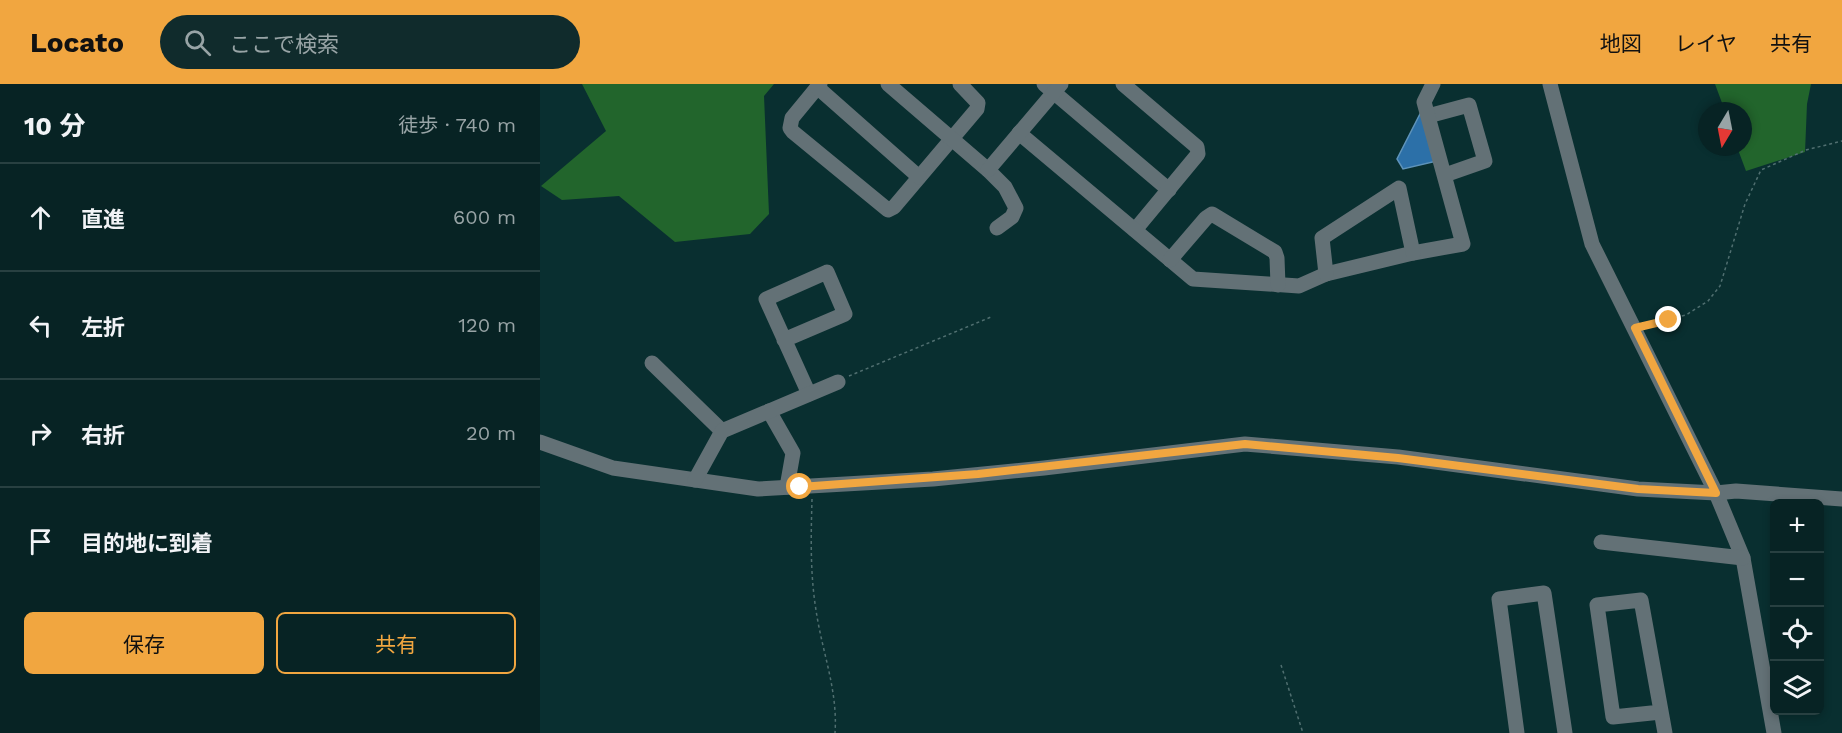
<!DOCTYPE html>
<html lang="ja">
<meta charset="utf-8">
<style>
body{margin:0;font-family:"Work Sans","Noto Sans JP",sans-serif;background:#102b2c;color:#f1f3f6}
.controls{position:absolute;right:18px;bottom:18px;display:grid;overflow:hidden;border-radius:9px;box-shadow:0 3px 9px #0003}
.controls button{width:54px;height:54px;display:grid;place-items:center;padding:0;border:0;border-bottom:2px solid #284041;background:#072324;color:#f1f3f6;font:30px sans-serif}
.compass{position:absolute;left:1158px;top:18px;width:54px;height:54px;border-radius:50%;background:#072324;box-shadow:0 3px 9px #0003;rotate:190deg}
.stop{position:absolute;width:18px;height:18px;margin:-14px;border:4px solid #f1a640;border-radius:50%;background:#fff}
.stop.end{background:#f1a640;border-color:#fff;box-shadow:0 2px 6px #0008}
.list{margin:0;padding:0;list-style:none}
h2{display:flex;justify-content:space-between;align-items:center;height:78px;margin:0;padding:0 24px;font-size:26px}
h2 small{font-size:20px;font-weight:400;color:#98a4a6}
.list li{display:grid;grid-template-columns:39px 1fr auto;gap:18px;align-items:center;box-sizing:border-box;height:108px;padding:0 24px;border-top:2px solid #284041}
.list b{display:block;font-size:22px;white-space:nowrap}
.list em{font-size:20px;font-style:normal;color:#98a4a6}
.actions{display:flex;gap:12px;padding:18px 24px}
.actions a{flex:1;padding:14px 0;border:2px solid #f1a640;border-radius:9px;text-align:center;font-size:21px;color:#f1a640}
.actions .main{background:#f1a640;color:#111}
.icon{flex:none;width:33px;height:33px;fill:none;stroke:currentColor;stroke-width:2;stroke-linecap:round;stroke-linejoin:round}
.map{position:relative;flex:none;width:1302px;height:649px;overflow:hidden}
header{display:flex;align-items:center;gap:36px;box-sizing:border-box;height:84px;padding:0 30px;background:#f1a640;color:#111}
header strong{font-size:28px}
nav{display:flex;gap:33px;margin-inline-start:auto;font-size:21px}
.search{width:420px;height:54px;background:#102b2c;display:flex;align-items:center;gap:15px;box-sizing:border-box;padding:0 21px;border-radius:33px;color:#98a4a6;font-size:22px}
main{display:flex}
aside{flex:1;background:#072324}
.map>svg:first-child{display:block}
.forest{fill:#22652c}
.water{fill:#2c70a8;stroke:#5e93ba;stroke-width:1.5}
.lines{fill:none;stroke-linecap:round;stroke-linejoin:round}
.path{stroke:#506f70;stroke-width:1.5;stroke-dasharray:3 3;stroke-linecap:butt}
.minor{stroke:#637176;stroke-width:15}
.route{stroke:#f1a640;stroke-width:8}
</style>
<header>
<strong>Locato</strong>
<div class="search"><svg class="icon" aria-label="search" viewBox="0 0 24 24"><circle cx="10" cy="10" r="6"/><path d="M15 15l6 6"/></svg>ここで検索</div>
<nav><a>地図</a><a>レイヤ</a><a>共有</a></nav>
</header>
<main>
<aside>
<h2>10 分<small>徒歩 · 740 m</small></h2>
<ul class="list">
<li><svg class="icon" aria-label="ahead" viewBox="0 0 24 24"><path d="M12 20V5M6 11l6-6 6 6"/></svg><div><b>直進</b></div><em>600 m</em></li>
<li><svg class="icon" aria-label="left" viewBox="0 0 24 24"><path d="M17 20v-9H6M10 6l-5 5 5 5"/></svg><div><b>左折</b></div><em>120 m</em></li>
<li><svg class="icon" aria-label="right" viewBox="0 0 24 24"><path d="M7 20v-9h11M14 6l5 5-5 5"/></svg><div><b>右折</b></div><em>20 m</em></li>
<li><svg class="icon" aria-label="arrive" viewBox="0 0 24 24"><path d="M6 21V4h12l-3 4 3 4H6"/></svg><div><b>目的地に到着</b></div></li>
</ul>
<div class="actions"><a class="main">保存</a><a>共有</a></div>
</aside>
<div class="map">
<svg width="1302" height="649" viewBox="0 0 1302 649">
<rect width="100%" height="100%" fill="#092f30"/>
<g class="forest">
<polygon points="42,0 234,0 224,12 229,130 210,150 135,158 79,112 22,116 1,102 66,47"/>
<polygon points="1175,0 1271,0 1267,20 1265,68 1206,87 1197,63 1203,63 1203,27 1185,27"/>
</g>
<polygon class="water" points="883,24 897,77 863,85 857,75"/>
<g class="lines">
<g class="path">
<polyline points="1107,241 1146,231 1168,217 1180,202 1205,120 1221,86 1266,66 1302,57"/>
<polyline points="309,292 451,233"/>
<path d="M272,415C271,452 270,489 276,526C282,568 298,606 295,649"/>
<polyline points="741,581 763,649"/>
</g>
<g class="minor">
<polyline points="280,0 252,34 250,44 253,48 348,126 354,123 437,25 438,19 420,0"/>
<polyline points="348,0 448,86 465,103 476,124 472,133 457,144"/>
<polyline points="504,0 629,106"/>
<polyline points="583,0 657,63 658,70 595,146"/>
<polyline points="1010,0 1052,160 1176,409 1203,474 1234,649"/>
<polyline points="277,3 379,93"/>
<polyline points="888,32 929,21 945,77 905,91"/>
<polyline points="479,49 653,195 759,202 786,190 873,169 923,160 884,18 893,0"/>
<polyline points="448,86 521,0"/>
<polyline points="630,176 666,134 672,130 735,168 737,174 738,201"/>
<polyline points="786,190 782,154 859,104 873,169"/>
<polyline points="244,256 305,230 287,188 226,215 269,310"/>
<polyline points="112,279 182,347"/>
<polyline points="229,327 253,369 247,403"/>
<polyline points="0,358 73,384 218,405 393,395 504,384 705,360 858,373 1098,405 1176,409 1196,407 1302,415"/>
<polyline points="155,396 182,347 298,298"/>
<polyline points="1061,458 1203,474"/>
<polyline points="1121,628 1073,633 1057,521 1101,516 1125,649"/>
<polyline points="977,649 959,515 1004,509 1025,649"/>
</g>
</g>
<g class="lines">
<polyline class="route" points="260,403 438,390 705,360 858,374 1098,405 1176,409 1095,244 1129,236"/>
</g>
</svg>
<div class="controls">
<button>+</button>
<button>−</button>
<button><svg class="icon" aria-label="locate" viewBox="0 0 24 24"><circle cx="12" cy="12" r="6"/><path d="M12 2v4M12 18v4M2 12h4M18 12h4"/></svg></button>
<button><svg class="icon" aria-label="layers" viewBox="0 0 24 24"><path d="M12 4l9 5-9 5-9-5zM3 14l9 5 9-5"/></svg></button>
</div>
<svg class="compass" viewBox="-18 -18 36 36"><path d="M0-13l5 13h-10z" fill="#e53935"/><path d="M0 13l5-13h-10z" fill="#98a4a6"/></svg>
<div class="stop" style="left:260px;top:403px"></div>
<div class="stop end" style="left:1129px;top:236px"></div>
</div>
</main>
